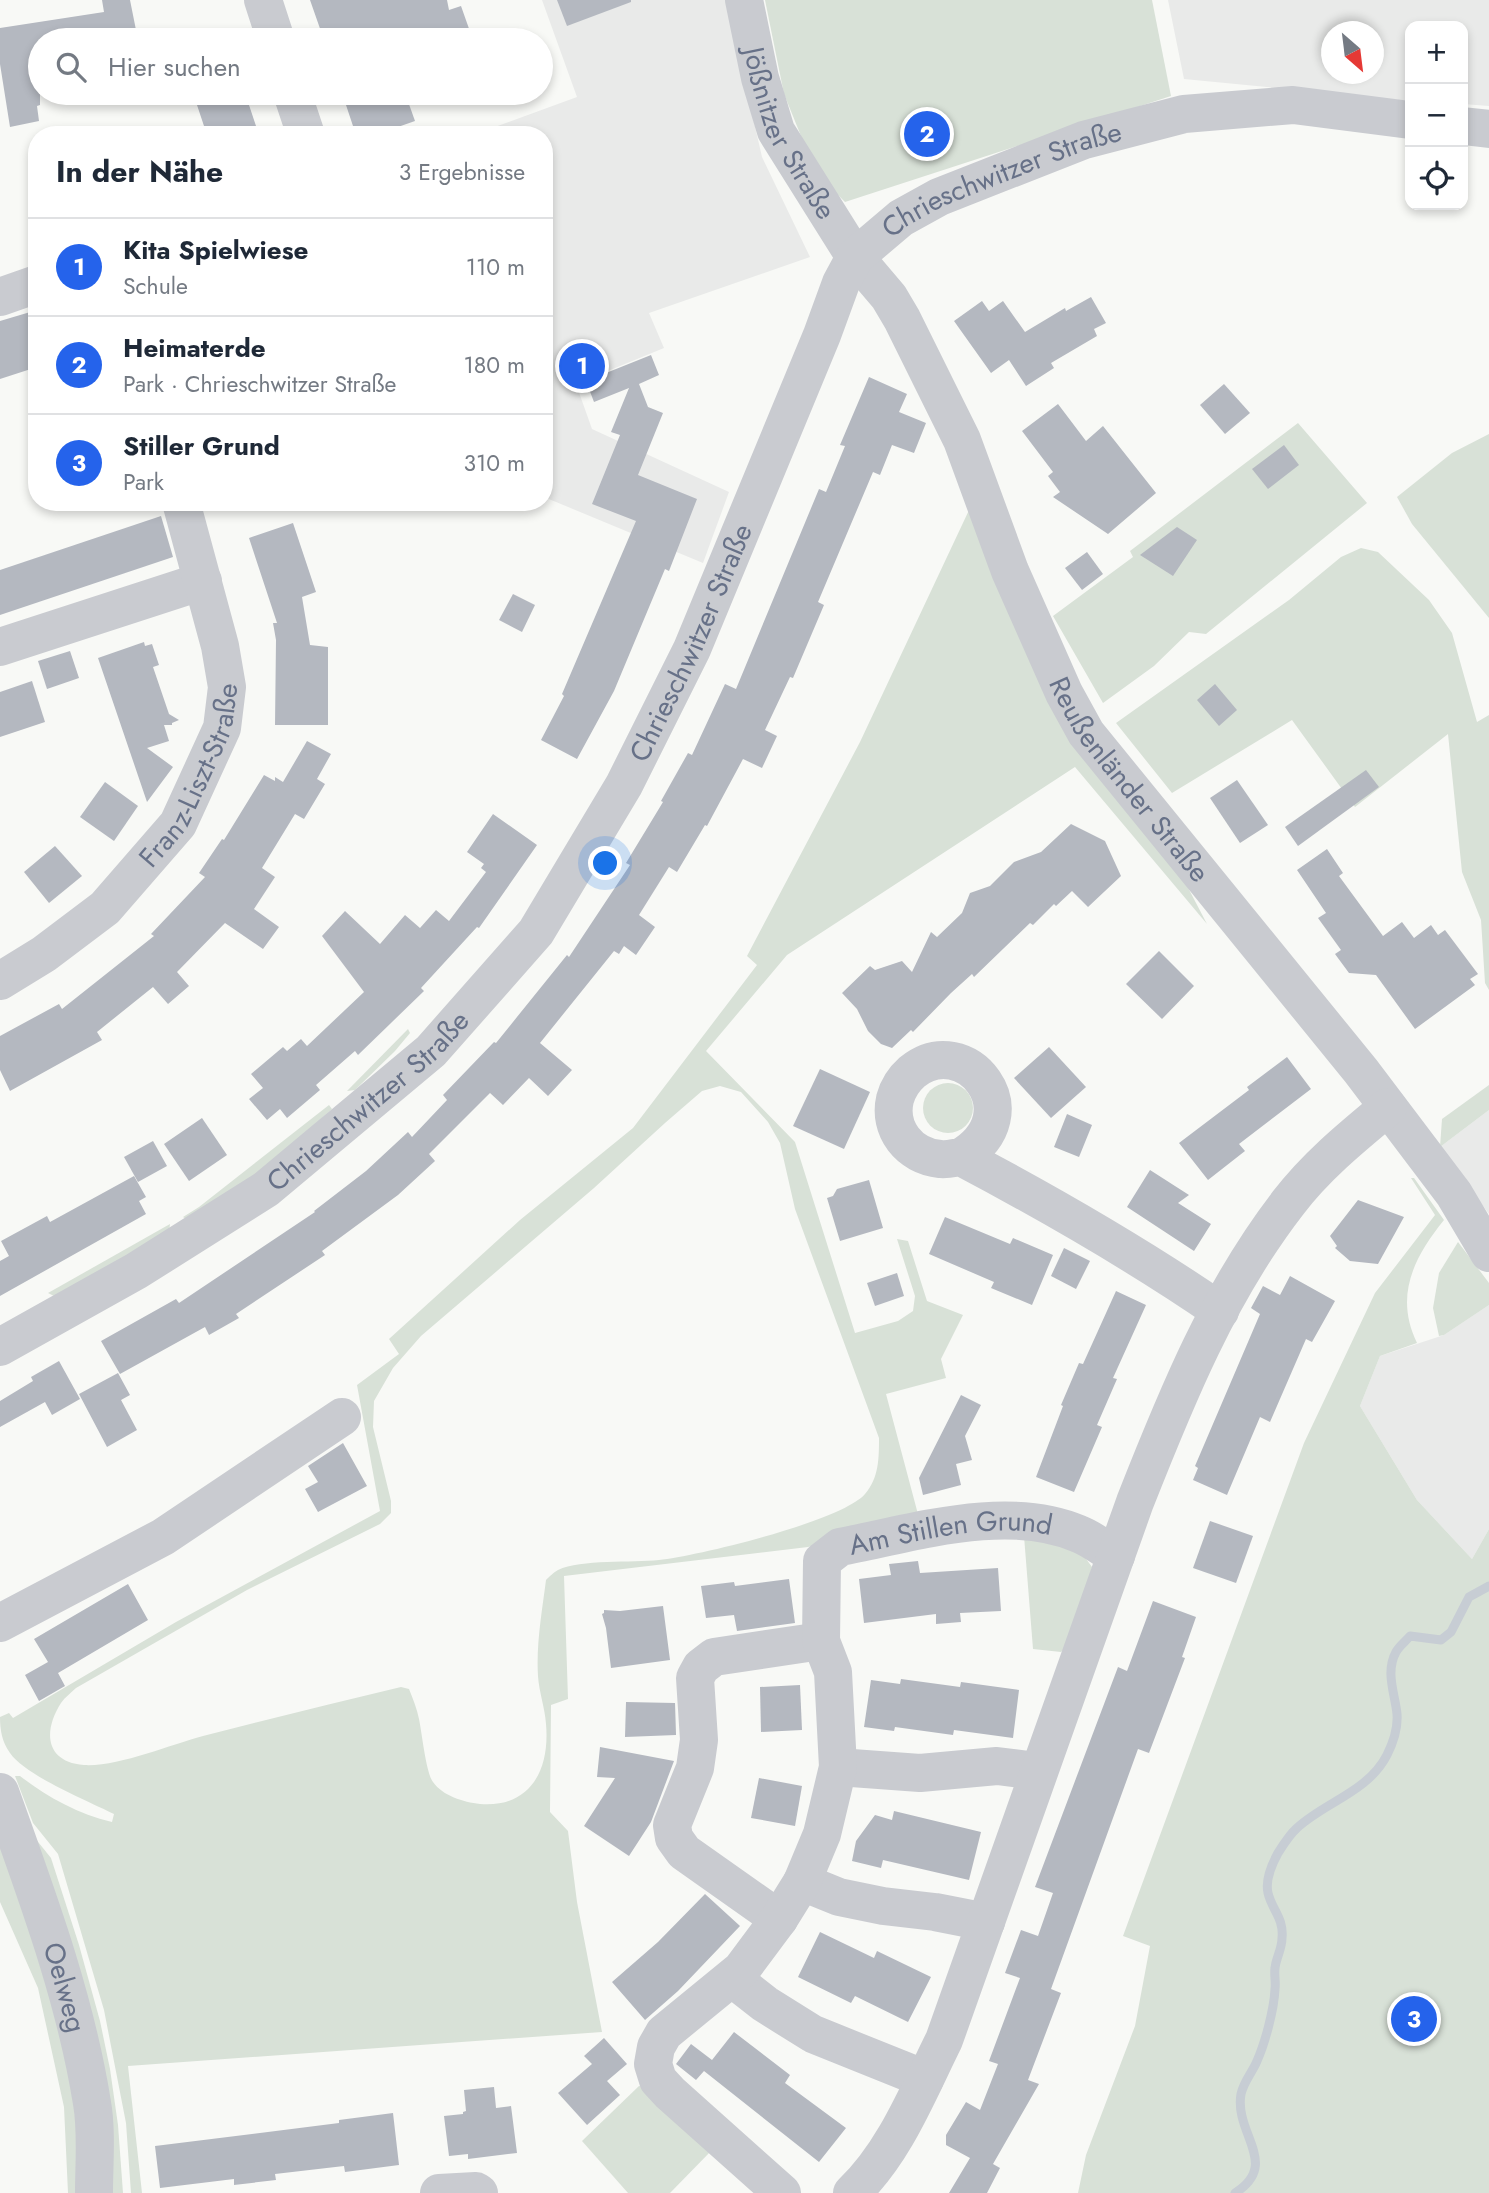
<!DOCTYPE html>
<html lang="de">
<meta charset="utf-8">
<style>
body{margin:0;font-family:Jost,sans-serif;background:#f2f2f3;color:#1f2937}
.controls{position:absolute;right:21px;top:21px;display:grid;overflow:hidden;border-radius:14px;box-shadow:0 4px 10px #0003}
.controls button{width:63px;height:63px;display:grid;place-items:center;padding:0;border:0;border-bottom:2px solid #e0e1e3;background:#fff;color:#1f2937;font:35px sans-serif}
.compass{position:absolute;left:1321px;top:21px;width:63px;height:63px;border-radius:50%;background:#fff;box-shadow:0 4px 10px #0003;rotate:152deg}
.you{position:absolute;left:606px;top:864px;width:24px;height:24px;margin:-18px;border:5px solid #fff;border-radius:50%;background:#1a73e8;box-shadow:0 0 0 10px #1a73e833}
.badge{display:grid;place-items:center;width:46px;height:46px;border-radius:50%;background:#2563eb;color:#fff;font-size:23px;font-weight:700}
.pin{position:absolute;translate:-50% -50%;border:4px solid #fff;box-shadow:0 2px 7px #0006}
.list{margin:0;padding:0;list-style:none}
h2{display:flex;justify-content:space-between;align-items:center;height:91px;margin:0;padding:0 28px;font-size:30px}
h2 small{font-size:23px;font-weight:400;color:#747a83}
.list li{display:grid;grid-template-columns:46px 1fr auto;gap:21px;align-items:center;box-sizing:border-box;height:98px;padding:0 28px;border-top:2px solid #e0e1e3}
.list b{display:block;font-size:26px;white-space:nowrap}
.list p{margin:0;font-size:23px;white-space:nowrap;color:#747a83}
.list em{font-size:23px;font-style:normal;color:#747a83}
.icon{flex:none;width:38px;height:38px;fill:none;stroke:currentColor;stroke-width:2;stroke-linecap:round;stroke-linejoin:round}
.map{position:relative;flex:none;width:1489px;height:2193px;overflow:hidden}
.search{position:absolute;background:#fff;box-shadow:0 4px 10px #0003;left:28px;top:28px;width:525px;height:77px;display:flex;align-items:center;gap:18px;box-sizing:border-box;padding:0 24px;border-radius:38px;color:#747a83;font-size:26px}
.panel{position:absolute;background:#fff;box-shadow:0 4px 10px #0003;left:28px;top:126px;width:525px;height:385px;border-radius:28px}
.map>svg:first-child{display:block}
.built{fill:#e9eae9;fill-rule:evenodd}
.green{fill:#d8e1d7;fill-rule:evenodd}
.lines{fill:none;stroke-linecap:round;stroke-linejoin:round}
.stream{stroke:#c7cdd4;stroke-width:9}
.building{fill:#b4b8c0}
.minor{stroke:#c9cbd0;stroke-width:38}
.labels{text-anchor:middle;stroke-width:7;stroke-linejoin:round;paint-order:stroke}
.street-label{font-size:28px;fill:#677188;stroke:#fff}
</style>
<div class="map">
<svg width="1489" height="2193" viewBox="0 0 1489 2193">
<rect width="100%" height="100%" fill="#f8f9f6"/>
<g class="built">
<polygon points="542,0 726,0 762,157 810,257 649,313 664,348 576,384 592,429 729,492 703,563 544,497 544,135 473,135 577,97"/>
<path d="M1168,0H1489V106L1463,104V26H1410V101L1184,79ZM1332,32H1374V74H1332Z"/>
<polygon points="1489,1110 1489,1214 1440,1147"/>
<polygon points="1489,1305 1489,1529 1472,1559 1417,1500 1360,1406 1380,1356 1444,1335"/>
</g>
<g class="green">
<polygon points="765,0 1152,0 1171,96 845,202 816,173 784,94"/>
<polygon points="1298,423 1367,503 1206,634 1189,632 1154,666 1103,703 1053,616 1133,557 1130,551"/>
<polygon points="1489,434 1489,618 1412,524 1397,497 1452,453"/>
<path d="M970,508L1184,880L1207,924L1075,767L787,955L706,1051L795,1142L855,1333L898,1321L913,1311L915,1296L897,1239L908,1241L927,1301L963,1315L941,1359L946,1378L886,1394L919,1518L808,1547L564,1576L568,1699L551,1705L550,1812L568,1831L577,1902L602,2032L128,2066L142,2193H131L126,2123L104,2010L58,1854L33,1823L15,1776H20C47,1797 78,1814 112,1822L114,1814C88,1801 26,1776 10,1753C2,1742 0,1730 0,1717L9,1713L13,1718L176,1622L380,1511L357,1385L399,1354L389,1339L520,1220L633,1128L757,965L747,956L860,742ZM720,1086L741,1092L768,1122L780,1143L795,1209L879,1438C879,1458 879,1478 865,1494C842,1521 698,1556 659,1560C632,1563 581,1559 558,1570C554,1572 549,1577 546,1580C542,1611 536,1645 538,1676C539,1692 545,1708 546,1724C550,1769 531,1808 480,1804C463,1802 443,1796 433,1782C426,1773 422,1733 419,1719C417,1709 413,1699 409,1689L401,1687C335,1703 269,1719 203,1736C169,1745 118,1767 84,1765C45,1762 43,1731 61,1703C65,1697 71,1693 76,1688L247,1590L380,1524L391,1513V1501L373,1427L374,1401L393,1368L421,1336L594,1188L665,1123L702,1091Z"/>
<polygon points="1361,548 1378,552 1429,600 1452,633 1477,722 1489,715 1489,990 1485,983 1481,920 1462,872 1448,734 1355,807 1292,720 1172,793 1116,723 1289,600 1341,557"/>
<polygon points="408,1029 410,1033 395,1051 355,1090 347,1091"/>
<circle cx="948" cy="1108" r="25"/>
<polygon points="1489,1085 1489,1110 1440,1147 1442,1119"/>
<polygon points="329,1105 332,1109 250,1182 186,1219 183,1217 199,1207"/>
<path d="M1411,1178H1414L1444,1220C1414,1257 1394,1296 1417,1343L1380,1356L1360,1406L1417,1500L1472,1559L1489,1529V2193H1078L1086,2155L1135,2026L1150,1946L1123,1936L1304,1443L1375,1293L1435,1215Z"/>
<polygon points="170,1224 169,1232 56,1297 48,1293"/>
<polygon points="1458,1242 1489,1283 1489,1305 1444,1335 1439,1336 1433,1308 1439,1273"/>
<polygon points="1024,1536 1081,1552 1092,1567 1072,1641 1061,1652 1033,1649"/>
<polygon points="0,1808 57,1976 87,2193 68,2193 64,2107 38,1988 0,1902"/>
<polygon points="30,1832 51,1858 79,1945 100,2021 110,2069 118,2125 123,2193 107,2193"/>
<polygon points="639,2086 648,2087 712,2150 670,2193 628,2193 582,2141"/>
</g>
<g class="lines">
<path class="stream" d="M1235,2193C1281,2164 1234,2134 1241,2094C1244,2081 1252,2073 1257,2061C1265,2043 1274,2010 1275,1989C1276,1982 1274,1975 1275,1968C1276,1958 1282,1949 1282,1938C1284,1918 1272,1910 1268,1893C1265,1880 1272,1864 1278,1853C1283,1845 1290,1834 1297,1828C1325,1802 1368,1792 1387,1755C1393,1743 1398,1727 1397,1714C1395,1694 1385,1672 1396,1652C1399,1646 1406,1641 1410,1636L1441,1640L1451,1632L1469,1597L1489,1586"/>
</g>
<g class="building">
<polygon points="102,0 130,0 138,40 40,40 40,105 37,106 39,121 10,127 0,64 0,28 104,12"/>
<polygon points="310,0 447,0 449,10 461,6 473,40 324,40"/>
<polygon points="557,0 631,0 631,2 567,26"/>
<polygon points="193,93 245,93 259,135 207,135"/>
<polygon points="342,93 405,93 415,121 375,135 356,135"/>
<polygon points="1091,297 1106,323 1094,329 1097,336 1051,363 1054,368 1026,386 1009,360 991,373 954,321 982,301 989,311 1003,301 1025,332 1065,308 1066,311"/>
<polygon points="37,310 37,367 0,379 0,321"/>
<polygon points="651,355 659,375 639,384 648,407 663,413 638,475 697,499 669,571 665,569 614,691 577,759 541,740 564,696 562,694 636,521 592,504 620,435 611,432 629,388 594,402 586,381"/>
<polygon points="869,377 907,394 899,412 926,423 914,453 892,445 880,475 873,472 818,602 824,605 793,678 790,677 765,730 777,736 762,768 743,759 707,826 705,825 677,872 669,867 639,915 655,927 636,955 624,946 619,954 614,951 540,1043 572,1070 548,1096 529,1078 503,1105 490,1093 429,1154 435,1161 398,1195 322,1251 325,1255 236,1314 239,1318 209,1335 205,1327 120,1374 101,1341 176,1299 179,1303 315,1212 314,1211 366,1171 408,1132 412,1137 447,1100 443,1095 494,1042 496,1043 567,955 569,957 630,865 626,863 663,802 661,801 688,753 692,755 725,684 736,689 819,489 826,492 845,446 840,445"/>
<polygon points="1224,384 1250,413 1225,434 1200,405"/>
<polygon points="1058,404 1086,441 1103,426 1156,493 1108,534 1053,497 1060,492 1048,476 1053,472 1022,431"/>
<polygon points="1284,445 1299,465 1268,489 1252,469"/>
<polygon points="161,516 173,557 0,615 0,570"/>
<polygon points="293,523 316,592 302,597 310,645 328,647 328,725 275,725 276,640 273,623 277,623 249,538"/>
<polygon points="1177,527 1197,540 1173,576 1140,555"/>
<polygon points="1087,552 1103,574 1082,590 1065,568"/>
<polygon points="513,594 535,605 522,632 499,620"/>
<polygon points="144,642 145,646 152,644 159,665 153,667 169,714 179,720 172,723 172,725 164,725 169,741 147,748 173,767 147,802 98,658"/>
<polygon points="70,651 79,678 47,689 38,661"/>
<polygon points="32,681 45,722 0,737 0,692"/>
<polygon points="1215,684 1237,710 1219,726 1197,700"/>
<polygon points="307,741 331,754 317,779 325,784 304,819 295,814 262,868 275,877 254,909 279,927 263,949 225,923 177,972 189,986 168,1004 153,987 97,1032 102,1040 10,1091 0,1070 0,1036 59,1004 62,1009 154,936 151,934 205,877 199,873 222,839 224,840 264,775 275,781 275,777 283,782"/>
<polygon points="1366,770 1379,787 1298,846 1285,827"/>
<polygon points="1237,780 1268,825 1240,843 1210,798"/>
<polygon points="105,782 138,806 114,841 80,817"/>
<polygon points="493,814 537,845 479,928 477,927 421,988 424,991 358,1055 355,1051 316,1085 320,1090 287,1118 280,1109 267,1120 249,1099 263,1088 251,1074 283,1047 287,1051 301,1039 307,1046 364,992 322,936 345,911 380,944 405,915 420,928 436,910 449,921 486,872 481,868 484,864 467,852"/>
<polygon points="1071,824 1105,841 1121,876 1088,907 1072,891 1056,906 1054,904 1033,925 1030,923 974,977 972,974 951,993 913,1032 911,1030 892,1048 881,1044 868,1031 857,1009 842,993 870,966 875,970 902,961 912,972 931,932 937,937 962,913 970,893 990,886 1014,862 1041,852"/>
<polygon points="55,846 82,876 49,903 24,872"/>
<polygon points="1327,849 1343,873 1339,876 1383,936 1402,922 1414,938 1431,925 1438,935 1445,930 1478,974 1470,979 1475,985 1415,1029 1376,975 1349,973 1335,954 1341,950 1318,918 1326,913 1297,870"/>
<polygon points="1159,951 1194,986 1162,1019 1126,984"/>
<polygon points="1049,1047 1086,1087 1051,1118 1014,1078"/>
<polygon points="1287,1057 1311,1089 1239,1144 1245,1151 1208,1180 1179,1143 1249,1090 1247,1087"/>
<polygon points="820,1069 870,1092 844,1149 793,1126"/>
<polygon points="1067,1114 1092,1125 1079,1157 1054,1147"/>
<polygon points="202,1118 227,1155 189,1181 164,1144"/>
<polygon points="153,1141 167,1166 138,1182 124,1157"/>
<polygon points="1150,1170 1189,1195 1178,1203 1211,1224 1194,1251 1127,1207"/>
<polygon points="134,1176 146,1197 139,1201 146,1214 0,1296 0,1261 9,1256 1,1241 47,1216 50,1222"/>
<polygon points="869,1180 883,1228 840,1241 827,1198 833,1196 837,1189"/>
<polygon points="1358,1200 1404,1217 1378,1264 1350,1261 1335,1248 1337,1246 1330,1236"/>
<polygon points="945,1217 1010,1244 1013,1238 1053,1255 1032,1305 991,1288 994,1282 929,1254"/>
<polygon points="1064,1248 1090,1261 1076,1289 1051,1276"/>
<polygon points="897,1273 904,1296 875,1306 867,1283"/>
<polygon points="1290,1276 1335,1301 1312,1342 1306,1339 1270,1422 1260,1417 1227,1495 1193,1480 1198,1468 1195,1466 1260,1314 1251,1308 1263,1286 1280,1295"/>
<polygon points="1116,1291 1146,1305 1113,1378 1117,1379 1097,1425 1102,1427 1074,1492 1036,1477 1063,1406 1061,1405 1079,1363 1083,1364"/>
<polygon points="59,1361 80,1399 52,1415 45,1402 0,1427 0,1401 33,1381 31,1377"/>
<polygon points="118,1373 130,1395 121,1400 137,1430 107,1447 79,1394"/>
<polygon points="961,1395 981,1405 965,1436 972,1460 956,1464 961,1485 923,1495 919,1478"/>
<polygon points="343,1443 367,1486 318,1512 305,1489 318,1482 308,1466"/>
<polygon points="1210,1521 1253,1536 1236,1583 1193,1568"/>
<polygon points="918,1561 920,1573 998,1568 1001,1611 960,1613 961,1622 936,1624 936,1614 864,1623 859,1579 891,1575 889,1564"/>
<polygon points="789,1579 795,1623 737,1631 734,1615 706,1618 701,1586 734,1582 735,1586"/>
<polygon points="128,1584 148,1620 58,1673 65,1686 39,1701 25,1675 48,1662 34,1639"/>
<polygon points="1153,1601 1196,1617 1182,1657 1185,1658 1149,1753 1138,1749 1051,1989 1061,1993 1028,2080 1039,2084 993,2164 1000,2168 987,2193 949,2193 970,2158 946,2145 946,2135 966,2102 980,2110 998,2064 989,2061 1020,1978 1005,1973 1021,1930 1038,1936 1053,1893 1035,1887 1118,1667 1127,1671"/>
<polygon points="663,1606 670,1660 611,1668 606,1628 602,1614 604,1613 604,1610 620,1611"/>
<polygon points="901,1679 960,1687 961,1682 1019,1690 1013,1738 954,1730 953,1735 895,1727 894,1731 864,1727 871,1680 900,1684"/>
<polygon points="800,1685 802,1730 761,1732 760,1687"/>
<polygon points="626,1702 675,1703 676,1735 625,1737"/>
<polygon points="600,1747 674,1761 651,1822 629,1856 584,1826 615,1778 597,1777"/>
<polygon points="759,1778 802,1786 795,1826 751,1818"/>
<polygon points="894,1811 981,1832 969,1880 883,1860 881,1868 852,1861 856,1841 875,1815 892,1820"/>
<polygon points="705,1894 740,1926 678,1991 645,2020 612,1982 658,1942"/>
<polygon points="820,1932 874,1958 877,1951 931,1977 908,2022 855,1996 851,2003 798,1977"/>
<polygon points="734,2032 790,2075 785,2083 846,2128 819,2162 704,2071 696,2080 676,2064 691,2044 712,2060"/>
<polygon points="604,2038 627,2064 607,2081 620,2095 587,2125 558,2093 592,2064 584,2056"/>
<polygon points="494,2087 496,2108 511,2106 517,2153 468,2159 468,2154 449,2156 444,2116 463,2114 463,2112 466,2111 464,2090"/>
<polygon points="393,2113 399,2165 345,2172 344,2166 275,2174 276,2180 234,2185 234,2179 160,2188 155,2146 339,2123 339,2120"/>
</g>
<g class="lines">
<g class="minor">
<polyline points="263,0 276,40"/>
<path id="s1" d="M744,0L760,78L776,131L855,257L889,297L902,319L962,440L1010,571L1064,693L1086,733L1361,1071L1454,1194L1489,1253"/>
<polyline points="292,93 306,135"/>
<polyline points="1463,126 1489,129"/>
<polyline points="0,297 37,284"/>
<polyline points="0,647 203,581"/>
<path id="s2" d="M0,981L44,954L105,908L178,824L222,728L227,687L220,646L181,502"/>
<path d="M961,1157C954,1158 946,1160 940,1159C909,1156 888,1129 895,1099C898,1088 903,1080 912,1072C965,1029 1034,1113 961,1157C1050,1204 1137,1254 1220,1311"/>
<path id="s3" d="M0,1347L136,1271L266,1189L431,1051L536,932L624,785L692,649L822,335L841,283L855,257L901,218L939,197L1084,140L1184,114L1293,105L1410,120"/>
<polyline points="0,1623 163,1537 342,1417"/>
<polyline points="838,1767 920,1773 997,1766 1037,1771"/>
<path id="s4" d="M0,1792C36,1893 75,1996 92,2103C97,2131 94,2164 94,2193"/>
<polyline points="802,1882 839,1897 883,1906 935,1912 986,1922"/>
<polyline points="779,1919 684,1852 674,1838 672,1825 695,1768 699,1740 695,1678 701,1667 714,1657 821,1641"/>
<polyline points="733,1979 765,2004 813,2034 925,2079"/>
<polyline points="439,2193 476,2191 479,2193"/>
<path id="s5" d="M782,2193L670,2093L658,2080L653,2064L656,2047L664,2033L741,1970L779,1919L802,1882L822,1834L838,1767L833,1672L821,1641L822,1561L840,1547C914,1533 1007,1503 1079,1534C1092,1539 1104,1549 1116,1556"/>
<path d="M852,2193C895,2152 918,2092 944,2040L1135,1502C1176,1398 1219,1292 1288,1203C1316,1166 1353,1136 1388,1107"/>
</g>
</g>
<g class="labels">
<g class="street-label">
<text dy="10" stroke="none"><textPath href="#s1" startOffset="142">Jößnitzer Straße</textPath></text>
<text dy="10" stroke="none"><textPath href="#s3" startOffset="1600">Chrieschwitzer Straße</textPath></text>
<text dy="10" stroke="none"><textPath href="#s3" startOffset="1012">Chrieschwitzer Straße</textPath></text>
<text dy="10" stroke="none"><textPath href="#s2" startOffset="289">Franz-Liszt-Straße</textPath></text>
<text dy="10" stroke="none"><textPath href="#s1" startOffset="878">Reußenländer Straße</textPath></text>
<text dy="10" stroke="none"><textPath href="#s3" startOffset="444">Chrieschwitzer Straße</textPath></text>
<text dy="10" stroke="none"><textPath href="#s5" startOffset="889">Am Stillen Grund</textPath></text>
<text dy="10" stroke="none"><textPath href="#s4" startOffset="206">Oelweg</textPath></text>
</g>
</g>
</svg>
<div class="controls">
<button>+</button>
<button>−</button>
<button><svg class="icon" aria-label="locate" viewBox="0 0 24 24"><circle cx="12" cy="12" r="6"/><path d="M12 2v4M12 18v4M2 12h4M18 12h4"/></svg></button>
</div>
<svg class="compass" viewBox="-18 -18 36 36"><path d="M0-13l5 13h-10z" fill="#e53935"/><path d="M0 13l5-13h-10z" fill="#747a83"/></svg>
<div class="you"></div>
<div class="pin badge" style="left:582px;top:366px">1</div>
<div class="pin badge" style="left:927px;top:134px">2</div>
<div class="pin badge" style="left:1414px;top:2019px">3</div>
<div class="search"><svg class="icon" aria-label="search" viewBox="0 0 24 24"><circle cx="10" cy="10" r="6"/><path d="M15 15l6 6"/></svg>Hier suchen</div>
<section class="panel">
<h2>In der Nähe<small>3 Ergebnisse</small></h2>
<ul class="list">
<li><span class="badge">1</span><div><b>Kita Spielwiese</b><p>Schule</p></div><em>110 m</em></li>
<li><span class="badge">2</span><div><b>Heimaterde</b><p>Park · Chrieschwitzer Straße</p></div><em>180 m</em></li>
<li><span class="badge">3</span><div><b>Stiller Grund</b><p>Park</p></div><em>310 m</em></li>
</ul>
</section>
</div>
